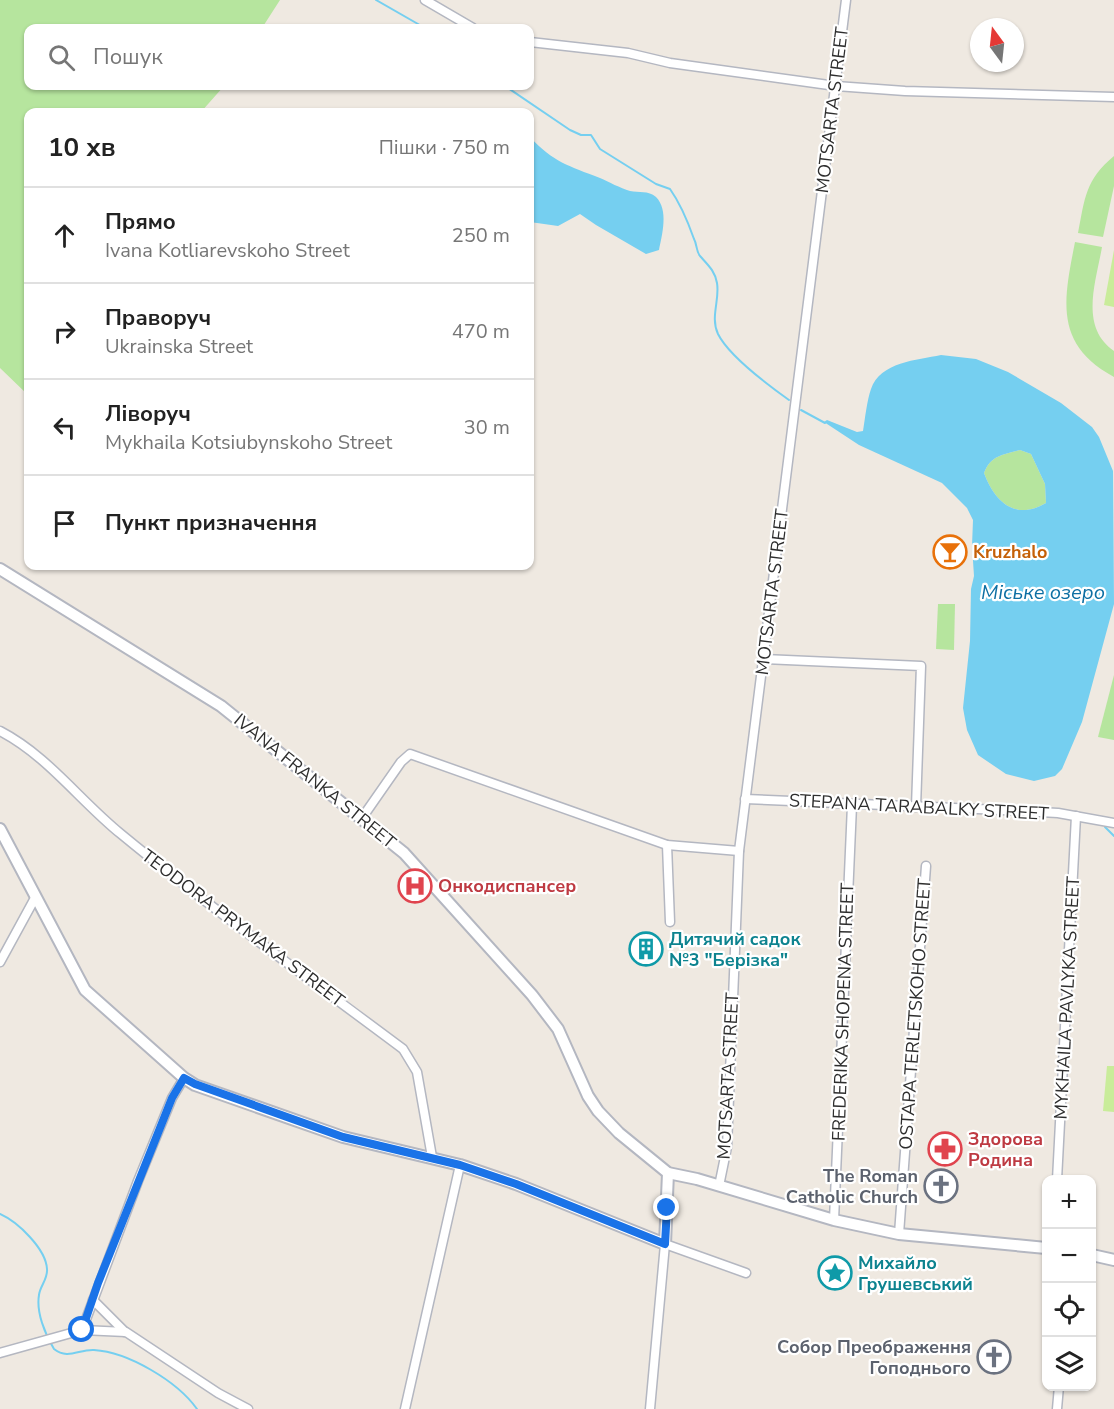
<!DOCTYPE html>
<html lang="uk">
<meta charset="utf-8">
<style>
body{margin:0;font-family:"Nunito Sans",sans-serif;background:#f2f2f2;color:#222}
.controls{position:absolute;right:18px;bottom:18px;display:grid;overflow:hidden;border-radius:12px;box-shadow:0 2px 4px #0004}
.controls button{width:54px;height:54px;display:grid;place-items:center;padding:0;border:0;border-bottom:2px solid #e0e0e0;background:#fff;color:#222;font:30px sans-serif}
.compass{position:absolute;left:970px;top:18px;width:54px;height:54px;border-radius:50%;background:#fff;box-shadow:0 2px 4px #0004;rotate:345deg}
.stop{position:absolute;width:18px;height:18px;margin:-14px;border:4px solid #1a73e8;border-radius:50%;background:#fff}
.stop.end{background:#1a73e8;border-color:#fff;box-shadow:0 2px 6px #0008}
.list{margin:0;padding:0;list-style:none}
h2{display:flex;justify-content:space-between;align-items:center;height:78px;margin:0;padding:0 24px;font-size:26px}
h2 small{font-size:20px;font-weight:400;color:#767676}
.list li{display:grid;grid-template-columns:39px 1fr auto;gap:18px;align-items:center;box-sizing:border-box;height:96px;padding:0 24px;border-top:2px solid #e0e0e0}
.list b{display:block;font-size:22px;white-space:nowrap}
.list p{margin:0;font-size:20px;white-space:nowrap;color:#767676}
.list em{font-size:20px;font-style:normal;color:#767676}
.icon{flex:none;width:33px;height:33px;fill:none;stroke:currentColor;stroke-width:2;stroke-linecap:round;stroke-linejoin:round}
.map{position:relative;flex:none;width:1114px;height:1409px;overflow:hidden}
.search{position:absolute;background:#fff;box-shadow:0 2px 4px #0004;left:24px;top:24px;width:510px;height:66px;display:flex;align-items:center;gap:15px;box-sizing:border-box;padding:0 21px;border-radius:12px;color:#767676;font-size:22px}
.panel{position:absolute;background:#fff;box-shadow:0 2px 4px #0004;left:24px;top:108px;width:510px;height:462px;border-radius:12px}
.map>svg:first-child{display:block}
.green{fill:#b6e59e}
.pitch{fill:#c9ec9a}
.water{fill:#75cff0;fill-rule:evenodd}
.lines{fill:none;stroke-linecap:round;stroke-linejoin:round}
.stream{stroke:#75cff0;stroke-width:2}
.minor-casing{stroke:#b4b7c1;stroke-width:11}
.tertiary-casing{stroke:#b4b7c1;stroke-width:14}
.minor{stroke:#fff;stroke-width:8}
.tertiary{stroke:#fff;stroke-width:10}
.route{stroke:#1a73e8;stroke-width:8}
.labels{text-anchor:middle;stroke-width:4.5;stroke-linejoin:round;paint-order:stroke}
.street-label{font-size:18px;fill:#2e2e2e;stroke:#fff}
.food-label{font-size:18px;font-weight:bold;fill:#c56008;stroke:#fff;text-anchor:start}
.health-label{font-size:18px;font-weight:bold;fill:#be3a42;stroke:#fff;text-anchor:start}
.culture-label{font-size:18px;font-weight:bold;fill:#0d838f;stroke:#fff;text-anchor:start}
.worship-label{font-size:18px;font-weight:bold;fill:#5b616d;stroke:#fff;text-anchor:end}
.water-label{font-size:20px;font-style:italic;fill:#0d6fa3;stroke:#fff}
</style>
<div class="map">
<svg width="1114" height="1409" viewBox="0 0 1114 1409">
<rect width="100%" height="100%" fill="#efe9e1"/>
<g class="green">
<polygon points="0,0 280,0 262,28 28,28 28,86 224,86 201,112 28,112 28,395 0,368"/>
<path d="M1114,156V186L1103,237L1078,233C1085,198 1085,180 1114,156Z"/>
<path d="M1075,242L1102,247C1096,282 1079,327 1114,351V377C1053,344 1064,299 1075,242Z"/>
<path d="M1020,450L1031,454L1045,484L1046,503C1015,521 995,502 984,473C991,455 1003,455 1020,450Z"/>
<polygon points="938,604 955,604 954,650 936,649"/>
<polygon points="1114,675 1114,740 1098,737"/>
</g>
<g class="pitch">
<polygon points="1114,250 1114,307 1104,305"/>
<polygon points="1107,1066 1114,1066 1114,1112 1103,1111"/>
</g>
<g class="water">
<path d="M530,137C553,162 569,166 600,178C609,182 620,188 630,191C639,193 648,190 656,197C669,210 662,235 659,250L646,254L596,225L580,214L558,226L530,222Z"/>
<path d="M941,355L976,359L1008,372L1061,403L1092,427L1099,437L1113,471L1114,604L1082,722L1062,769L1055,776L1034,781L1006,774L978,755L967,730L963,708L970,641L971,589L974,576L972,546L973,520L967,508L942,483L859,445L824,422L827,420L857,432L863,431C865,419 867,400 871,389C880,362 917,360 941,355ZM1020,450L1031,454L1045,484L1046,503C1015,521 995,502 984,473C991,455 1003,455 1020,450Z"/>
</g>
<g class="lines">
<g class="stream">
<polyline points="376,0 425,28"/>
<path d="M505,86L570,130L581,135H591L600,149L656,184L670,189C680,203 688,222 694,239C697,244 696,251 700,256C708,265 715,271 717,283C720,300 710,317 718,334C729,356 768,385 789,400"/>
<polyline points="801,410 825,423"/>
<polyline points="1105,827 1114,836"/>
<path d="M0,1214C18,1222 46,1249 47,1269C48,1279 40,1286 39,1295C36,1312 45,1334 54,1349C68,1360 79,1349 94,1350C128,1352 177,1381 197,1409"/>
</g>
<defs>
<g id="minor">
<polyline points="425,0 473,28"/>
<polyline points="530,42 628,53 670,63 836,86 905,91 1114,97"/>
<polyline points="764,659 921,666 916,807"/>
<path d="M0,731C48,756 79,800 121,834C212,909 308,978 403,1049L417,1072L432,1157"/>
<polyline points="745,799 1021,811 1058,813 1114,823"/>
<polyline points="362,818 401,762 410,754 667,845 739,851"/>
<polyline points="667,845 670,922"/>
<polyline points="0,962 35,898"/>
<polyline points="1057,1180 1076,816"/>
<polyline points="719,1186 727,1147 739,851 846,0"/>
<polyline points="834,1220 852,805"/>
<polyline points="899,1234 926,866"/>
<polyline points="93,1300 125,1332"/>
<polyline points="82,1330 138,1181 172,1098 184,1078"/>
<polyline points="0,1353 82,1330 126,1332 218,1393 248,1409"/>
<polyline points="405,1409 460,1165"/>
<polyline points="650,1409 665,1244 746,1273"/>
<polyline points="1057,1409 1059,1386"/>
</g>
<g id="tertiary">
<polyline points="0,569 221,706 404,853 532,995 558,1029 588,1096 598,1111 619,1133 668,1173 697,1179 834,1220 899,1234 1046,1248"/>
<polyline points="0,829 85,990 184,1078 195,1085 343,1137 460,1165 516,1184 665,1244 668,1173"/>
<polyline points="1092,1255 1114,1260"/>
</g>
</defs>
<use href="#minor" class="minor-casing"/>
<use href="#tertiary" class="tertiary-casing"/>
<use href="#minor" class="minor"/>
<use href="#tertiary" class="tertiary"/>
</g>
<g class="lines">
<polyline class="route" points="82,1330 98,1283 172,1098 184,1078 195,1084 343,1137 460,1165 516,1184 665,1244 667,1208"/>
</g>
<defs>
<symbol id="bar-ring" viewBox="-11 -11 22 22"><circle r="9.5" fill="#fff" stroke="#e8710a" stroke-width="1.5"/><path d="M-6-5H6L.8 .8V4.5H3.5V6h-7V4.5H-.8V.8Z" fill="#e8710a"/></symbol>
<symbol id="hospital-ring" viewBox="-11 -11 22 22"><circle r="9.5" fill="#fff" stroke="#e0444e" stroke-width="1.5"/><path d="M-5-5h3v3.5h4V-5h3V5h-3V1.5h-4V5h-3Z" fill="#e0444e"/></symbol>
<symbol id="building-ring" viewBox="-11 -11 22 22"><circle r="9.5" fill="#fff" stroke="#0f9aa8" stroke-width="1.5"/><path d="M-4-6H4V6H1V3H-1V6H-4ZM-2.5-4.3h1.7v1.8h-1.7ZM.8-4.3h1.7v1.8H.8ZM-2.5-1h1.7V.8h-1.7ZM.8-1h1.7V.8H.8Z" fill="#0f9aa8"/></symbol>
<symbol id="pharmacy-ring" viewBox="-11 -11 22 22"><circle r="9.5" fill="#fff" stroke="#e0444e" stroke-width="1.5"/><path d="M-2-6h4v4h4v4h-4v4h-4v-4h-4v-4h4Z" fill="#e0444e"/></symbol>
<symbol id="church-ring" viewBox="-11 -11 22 22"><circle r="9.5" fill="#fff" stroke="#6b7280" stroke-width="1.5"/><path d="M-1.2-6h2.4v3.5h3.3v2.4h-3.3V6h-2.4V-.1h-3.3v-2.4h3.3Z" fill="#6b7280"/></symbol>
<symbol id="sight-ring" viewBox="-11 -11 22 22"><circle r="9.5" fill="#fff" stroke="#0f9aa8" stroke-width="1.5"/><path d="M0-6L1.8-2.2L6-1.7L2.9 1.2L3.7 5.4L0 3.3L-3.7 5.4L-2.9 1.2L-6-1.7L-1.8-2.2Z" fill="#0f9aa8"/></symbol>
</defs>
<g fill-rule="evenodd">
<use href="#bar-ring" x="931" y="533" width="38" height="38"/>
<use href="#hospital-ring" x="396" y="867" width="38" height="38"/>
<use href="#building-ring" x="627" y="930" width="38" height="38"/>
<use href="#pharmacy-ring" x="926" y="1130" width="38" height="38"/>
<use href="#church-ring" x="922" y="1167" width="38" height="38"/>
<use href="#sight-ring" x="816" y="1254" width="38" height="38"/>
<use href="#church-ring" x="975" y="1338" width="38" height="38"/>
</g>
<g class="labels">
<g class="street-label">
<text transform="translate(832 110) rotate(-83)" y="6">MOTSARTA STREET</text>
<text transform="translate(772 592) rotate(-83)" y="6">MOTSARTA STREET</text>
<text transform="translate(315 781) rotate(39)" y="6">IVANA FRANKA STREET</text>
<text transform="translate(919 807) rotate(3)" y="6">STEPANA TARABALKY STREET</text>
<text transform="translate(243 928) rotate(37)" y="6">TEODORA PRYMAKA STREET</text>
<text transform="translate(1067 998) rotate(-87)" y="6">MYKHAILA PAVLYKA STREET</text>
<text transform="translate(843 1012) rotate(-88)" y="6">FREDERIKA SHOPENA STREET</text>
<text transform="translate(915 1014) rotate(-86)" y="6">OSTAPA TERLETSKOHO STREET</text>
<text transform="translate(728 1076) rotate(-87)" y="6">MOTSARTA STREET</text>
</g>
<g class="food-label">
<text x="973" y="558">Kruzhalo</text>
</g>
<g class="health-label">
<text x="438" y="892">Онкодиспансер</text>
<text x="968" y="1145">Здорова<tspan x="968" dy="21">Родина</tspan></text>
</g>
<g class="culture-label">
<text x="669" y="945">Дитячий садок<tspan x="669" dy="21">№3 "Берізка"</tspan></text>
<text x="858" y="1269">Михайло<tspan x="858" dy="21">Грушевський</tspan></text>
</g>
<g class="worship-label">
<text x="918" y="1182">The Roman<tspan x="918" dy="21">Catholic Church</tspan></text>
<text x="971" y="1353">Собор Преображення<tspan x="971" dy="21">Гоподнього</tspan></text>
</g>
<g class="water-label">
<text x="1043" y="599">Міське озеро</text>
</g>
</g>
</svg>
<div class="controls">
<button>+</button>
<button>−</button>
<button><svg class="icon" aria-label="locate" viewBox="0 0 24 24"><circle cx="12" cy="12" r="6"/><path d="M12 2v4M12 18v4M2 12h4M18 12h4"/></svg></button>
<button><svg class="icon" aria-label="layers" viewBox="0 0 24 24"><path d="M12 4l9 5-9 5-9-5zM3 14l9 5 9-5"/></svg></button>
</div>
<svg class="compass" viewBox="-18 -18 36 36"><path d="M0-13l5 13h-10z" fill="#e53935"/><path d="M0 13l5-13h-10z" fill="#767676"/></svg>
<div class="stop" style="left:82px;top:1330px"></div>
<div class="stop end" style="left:667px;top:1208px"></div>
<div class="search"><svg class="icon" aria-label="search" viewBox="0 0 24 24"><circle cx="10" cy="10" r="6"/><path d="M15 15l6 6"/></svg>Пошук</div>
<section class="panel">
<h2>10 хв<small>Пішки · 750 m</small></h2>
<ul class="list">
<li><svg class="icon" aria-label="ahead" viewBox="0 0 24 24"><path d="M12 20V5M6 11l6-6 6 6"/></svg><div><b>Прямо</b><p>Ivana Kotliarevskoho Street</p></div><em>250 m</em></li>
<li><svg class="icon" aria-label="right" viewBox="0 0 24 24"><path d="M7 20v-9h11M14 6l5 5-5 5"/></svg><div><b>Праворуч</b><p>Ukrainska Street</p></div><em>470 m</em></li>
<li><svg class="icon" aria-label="left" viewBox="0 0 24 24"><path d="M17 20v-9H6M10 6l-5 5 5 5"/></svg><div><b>Ліворуч</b><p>Mykhaila Kotsiubynskoho Street</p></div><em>30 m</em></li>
<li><svg class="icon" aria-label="arrive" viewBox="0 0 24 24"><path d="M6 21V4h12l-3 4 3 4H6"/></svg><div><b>Пункт призначення</b></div></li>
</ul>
</section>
</div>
